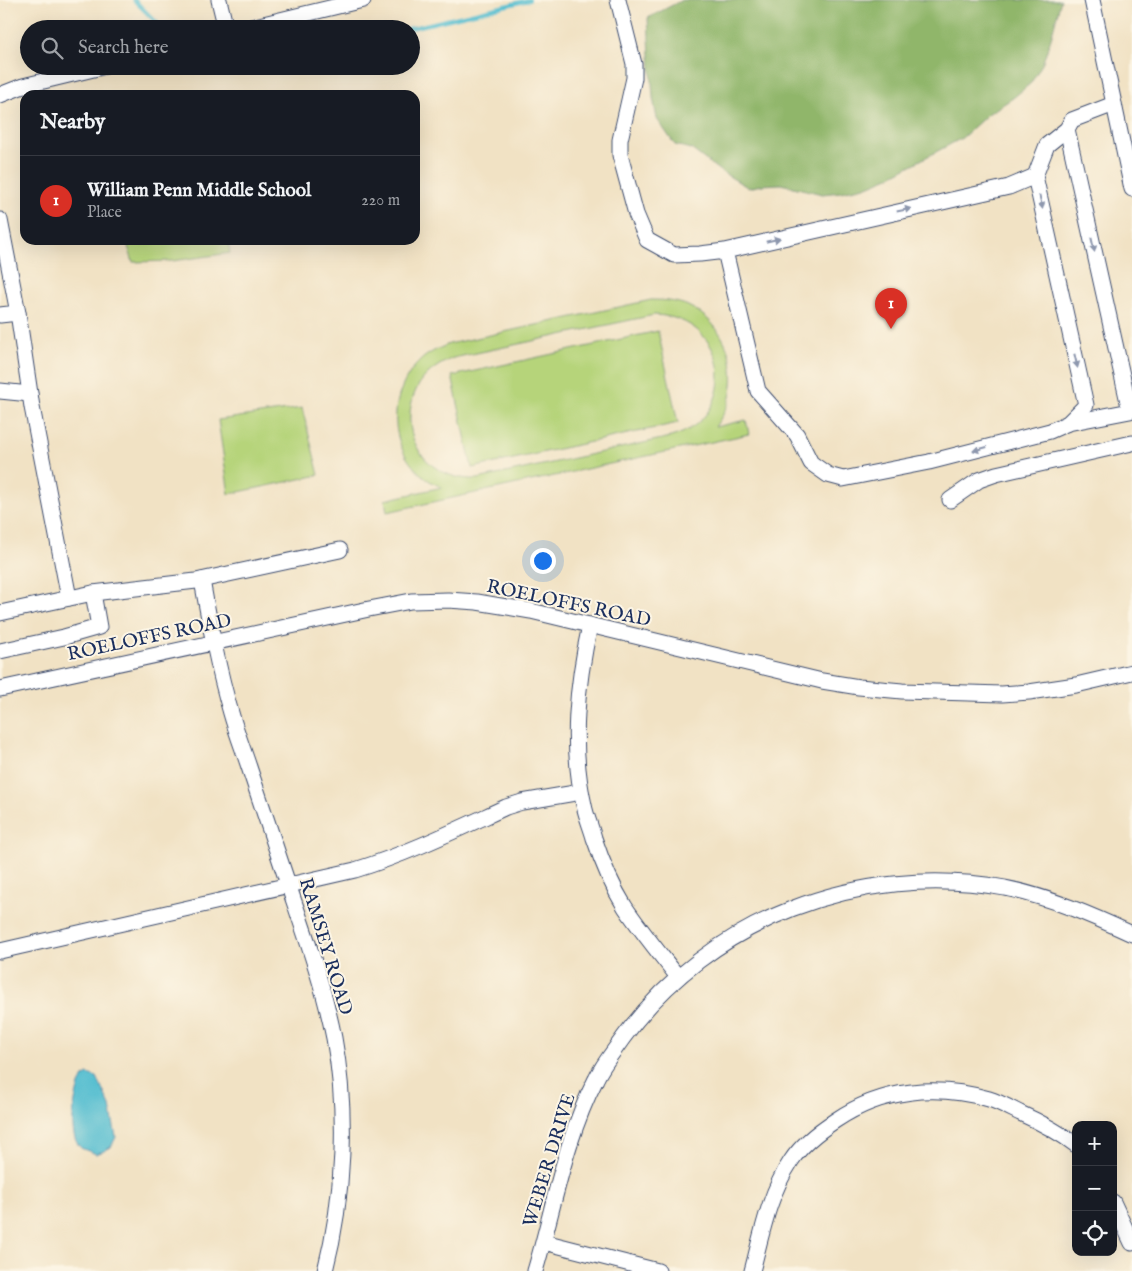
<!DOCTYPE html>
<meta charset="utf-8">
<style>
body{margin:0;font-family:"IM FELL English",serif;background:#242831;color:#f1f3f6}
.controls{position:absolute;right:15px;bottom:15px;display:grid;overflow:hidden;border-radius:10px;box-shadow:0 5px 20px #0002}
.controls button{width:45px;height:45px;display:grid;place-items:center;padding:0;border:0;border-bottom:1px solid #363941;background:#171b24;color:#f1f3f6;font:25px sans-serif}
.you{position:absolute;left:542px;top:560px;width:18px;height:18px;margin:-12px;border:4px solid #fff;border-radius:50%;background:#1a73e8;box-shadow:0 0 0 8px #1a73e833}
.badge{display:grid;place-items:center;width:32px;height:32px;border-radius:50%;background:#d93025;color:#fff;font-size:16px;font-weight:700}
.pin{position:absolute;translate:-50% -41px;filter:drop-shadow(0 1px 2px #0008)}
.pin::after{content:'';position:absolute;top:26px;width:18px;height:15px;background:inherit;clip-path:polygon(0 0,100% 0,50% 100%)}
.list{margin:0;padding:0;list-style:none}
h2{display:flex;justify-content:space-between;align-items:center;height:65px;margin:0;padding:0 20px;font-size:21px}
h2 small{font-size:16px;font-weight:400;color:#9ea1a6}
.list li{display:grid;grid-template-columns:32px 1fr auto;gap:15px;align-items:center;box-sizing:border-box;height:90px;padding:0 20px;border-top:1px solid #363941}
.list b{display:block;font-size:19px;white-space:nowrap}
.list p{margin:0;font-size:16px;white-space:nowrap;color:#9ea1a6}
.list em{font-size:16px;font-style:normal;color:#9ea1a6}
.icon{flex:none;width:28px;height:28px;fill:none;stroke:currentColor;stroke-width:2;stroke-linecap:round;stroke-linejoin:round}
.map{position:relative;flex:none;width:1132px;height:1271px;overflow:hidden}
.search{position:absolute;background:#171b24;box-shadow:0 5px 20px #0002;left:20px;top:20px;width:400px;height:55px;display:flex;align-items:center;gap:12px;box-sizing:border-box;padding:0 18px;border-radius:28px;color:#9ea1a6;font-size:19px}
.panel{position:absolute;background:#171b24;box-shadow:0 5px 20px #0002;left:20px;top:90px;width:400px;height:155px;border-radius:15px}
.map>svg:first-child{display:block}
.green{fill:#b6d47a;stroke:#68826c;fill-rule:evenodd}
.forest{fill:#90b66a;stroke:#567264}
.water{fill:#54bed0;stroke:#387697}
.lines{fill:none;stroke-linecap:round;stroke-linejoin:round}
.stream{stroke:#54bed0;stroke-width:4}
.minor-casing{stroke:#3b4a6d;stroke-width:17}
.minor{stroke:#fff;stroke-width:15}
.oneway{fill:#8d97ae}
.labels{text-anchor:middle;stroke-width:4;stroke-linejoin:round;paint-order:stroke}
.street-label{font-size:19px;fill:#1b2f5e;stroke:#fcf5e5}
</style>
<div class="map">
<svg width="1132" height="1271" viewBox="0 0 1132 1271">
<rect width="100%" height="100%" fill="#fcf5e5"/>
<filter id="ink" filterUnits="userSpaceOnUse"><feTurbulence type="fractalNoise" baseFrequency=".02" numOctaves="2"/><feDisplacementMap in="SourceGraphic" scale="10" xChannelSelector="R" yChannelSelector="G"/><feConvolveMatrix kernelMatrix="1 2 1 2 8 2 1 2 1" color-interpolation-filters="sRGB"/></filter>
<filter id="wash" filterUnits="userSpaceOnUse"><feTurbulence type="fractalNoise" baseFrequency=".0096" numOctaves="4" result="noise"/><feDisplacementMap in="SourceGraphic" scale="20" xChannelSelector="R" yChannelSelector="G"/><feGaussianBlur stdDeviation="1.12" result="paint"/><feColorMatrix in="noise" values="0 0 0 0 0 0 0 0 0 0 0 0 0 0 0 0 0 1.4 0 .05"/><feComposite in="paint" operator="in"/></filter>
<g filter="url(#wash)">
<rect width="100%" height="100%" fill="#f1e2c4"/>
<g class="green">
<polygon points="126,240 228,240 230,253 172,261 133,262"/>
<path d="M651,300C663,300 677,301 688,306C725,323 741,366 728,404C725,413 720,419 715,427L746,420L749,434L387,512L385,500L442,487C435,484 428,481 422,475C386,445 388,390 422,359C430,352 440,348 449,344ZM654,315C731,317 743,416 671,437L478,479C439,481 407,453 410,413C411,403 414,392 420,383C428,371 440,364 453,358Z"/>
<polygon points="658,331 678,423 472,468 452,376"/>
<polygon points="302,408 319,475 229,494 218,420"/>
</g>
<polygon class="forest" points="682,0 1061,0 1050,42 1042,64 1031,83 1013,98 988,114 962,138 889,177 865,187 841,192 822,194 781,184 761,185 749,188 720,171 691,149 675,145 657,119 653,98 650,56 648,18"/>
<path class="water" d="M87,1074L97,1077L110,1106L116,1137L111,1147L104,1151L96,1154C92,1152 85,1150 81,1148C67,1136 74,1098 80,1083C81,1079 84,1077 87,1074Z"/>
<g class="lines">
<g class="stream">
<polyline points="134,0 163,29"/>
<polyline points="408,29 529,0"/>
<polyline points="217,66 224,66"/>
</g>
</g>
</g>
<g filter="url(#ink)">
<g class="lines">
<defs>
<g id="minor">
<polyline points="219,0 226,29"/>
<polyline points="618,0 634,64 634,78 620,140 620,155 636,214 647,240 674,255 700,254 725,251 1009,187 1035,176 1086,405 1068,423 1050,431 929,462 843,479 828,475 811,463 797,435 758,391 725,251"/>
<polyline points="1092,0 1132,189"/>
<polyline points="243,29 363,0"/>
<polyline points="0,95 23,86 106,66"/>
<polyline points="1067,129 1130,411 1068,423"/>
<polyline points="1035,176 1047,145 1067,129 1072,120 1114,104"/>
<polyline points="0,220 18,313 0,315"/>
<polyline points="18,313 32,407 69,598"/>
<polyline points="0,391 30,394"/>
<polyline points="950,500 979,480 996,474 1132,443"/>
<path d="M202,580C210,625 218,669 231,713C236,731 243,749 249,767C261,803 273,839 285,875C303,929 323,982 334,1038C348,1113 344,1197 325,1271"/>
<polyline points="0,613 93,593 196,581 340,550"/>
<path d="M590,625C577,684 570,745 584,805C586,816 591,827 594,838C602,862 612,886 625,907C641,931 660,954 678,977"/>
<polyline points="0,651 64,637 99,627 93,593"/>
<polyline points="0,689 369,609 411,601 448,600 477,602 531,611 822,681 859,687 902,691 1002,694 1029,692 1076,685 1132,672"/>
<path d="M0,951L355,870C407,854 456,830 506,807L522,802L581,792"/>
<polyline points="1113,1202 1132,1243"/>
<polyline points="544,1242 658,1271"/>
<path d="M535,1271C554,1207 565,1139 596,1079C603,1064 614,1051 623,1038C709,919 861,862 1005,888C1049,897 1091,915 1132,934"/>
<path d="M752,1271C762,1233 769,1194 791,1161C802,1144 819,1131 836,1120C882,1089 936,1084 989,1099C999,1102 1010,1108 1020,1113C1040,1122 1059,1132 1076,1145"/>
</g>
</defs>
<use href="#minor" class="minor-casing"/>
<use href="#minor" class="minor"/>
</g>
<defs><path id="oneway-solid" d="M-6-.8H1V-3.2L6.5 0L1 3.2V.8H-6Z" transform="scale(1.25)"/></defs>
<g class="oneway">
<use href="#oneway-solid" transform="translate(1041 202) rotate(77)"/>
<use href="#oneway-solid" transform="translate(904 210) rotate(-12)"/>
<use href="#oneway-solid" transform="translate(773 240) rotate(-13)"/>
<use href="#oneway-solid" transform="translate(1093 245) rotate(77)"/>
<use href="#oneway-solid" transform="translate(1076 361) rotate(77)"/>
<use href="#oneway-solid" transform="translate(980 449) rotate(165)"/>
</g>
</g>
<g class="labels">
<g class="street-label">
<text transform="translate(569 602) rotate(12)" y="7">ROELOFFS ROAD</text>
<text transform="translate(149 636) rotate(-12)" y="7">ROELOFFS ROAD</text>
<text transform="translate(327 946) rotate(73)" y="7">RAMSEY ROAD</text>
<text transform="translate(548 1160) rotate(-73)" y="7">WEBER DRIVE</text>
</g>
</g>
</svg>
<div class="controls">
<button>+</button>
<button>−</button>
<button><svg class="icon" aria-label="locate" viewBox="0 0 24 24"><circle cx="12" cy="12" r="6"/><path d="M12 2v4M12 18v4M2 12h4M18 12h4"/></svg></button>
</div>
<div class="you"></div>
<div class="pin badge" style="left:891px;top:329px">1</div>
<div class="search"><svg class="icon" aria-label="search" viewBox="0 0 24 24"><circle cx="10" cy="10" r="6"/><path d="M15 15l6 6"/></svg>Search here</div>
<section class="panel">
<h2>Nearby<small></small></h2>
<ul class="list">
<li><span class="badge">1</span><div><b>William Penn Middle School</b><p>Place</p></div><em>220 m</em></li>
</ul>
</section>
</div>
